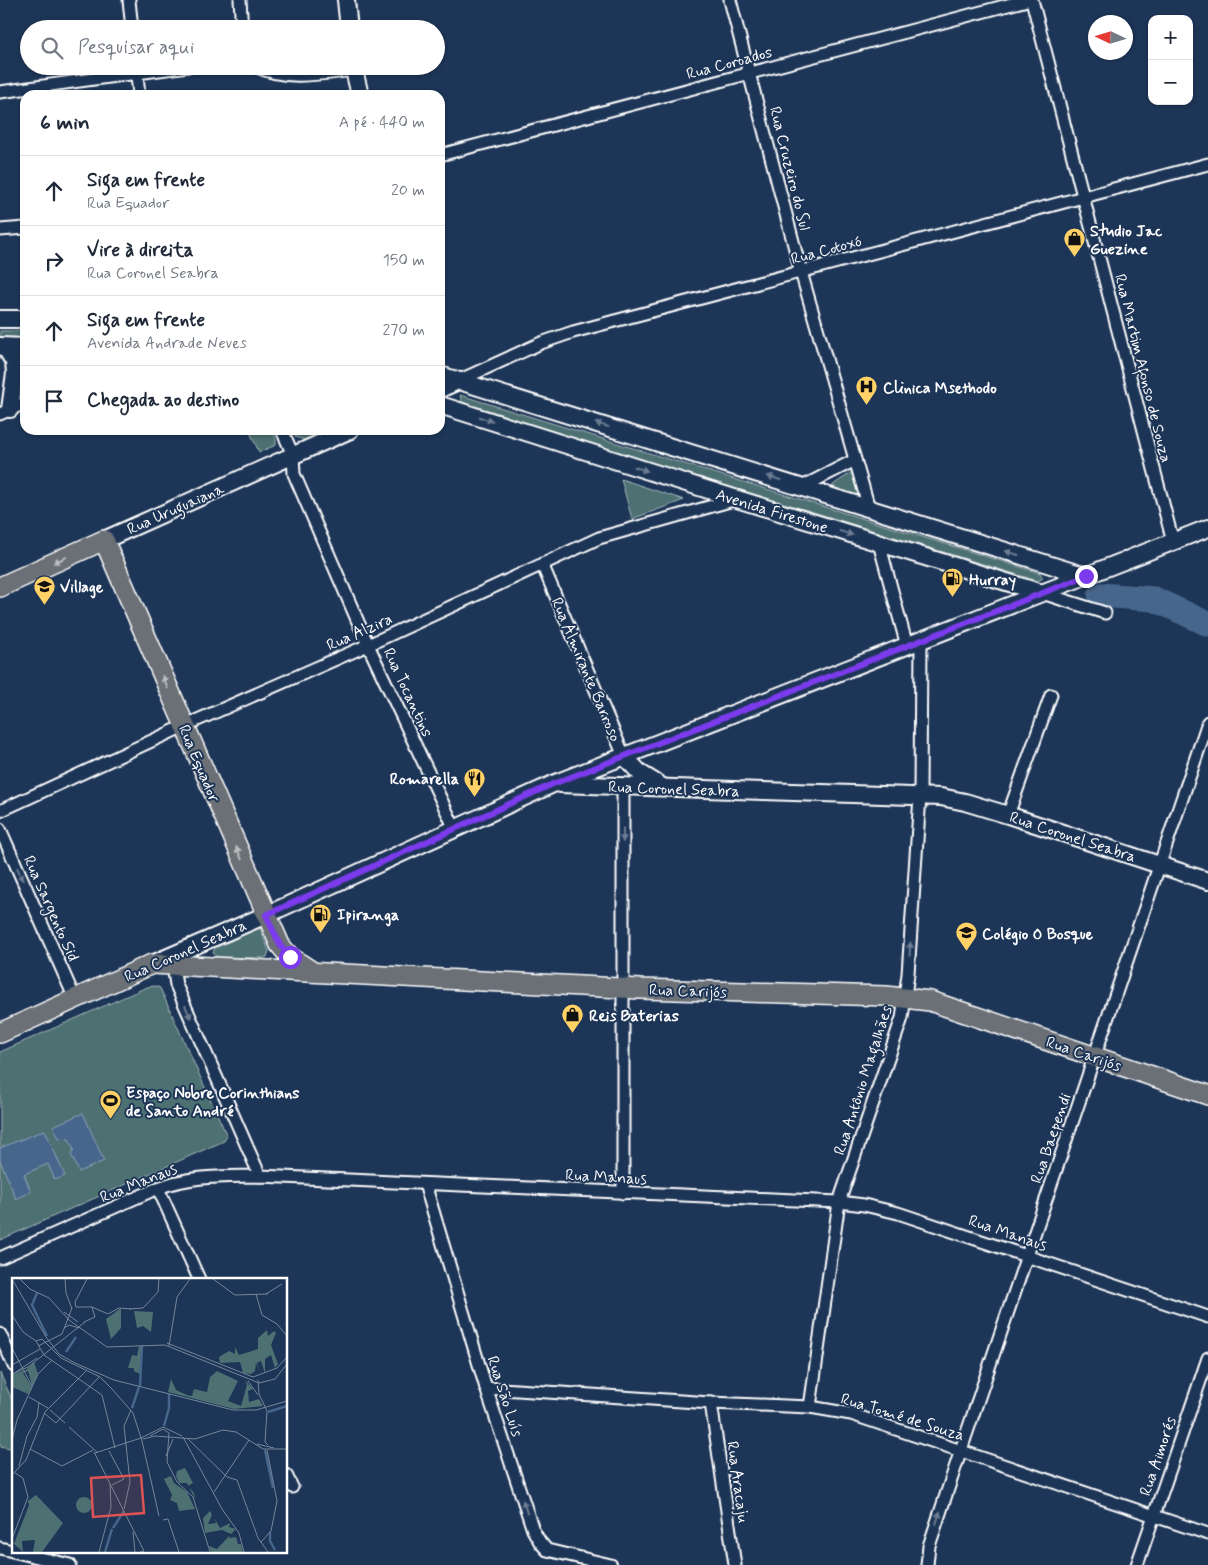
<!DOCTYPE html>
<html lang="pt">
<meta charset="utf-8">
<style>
body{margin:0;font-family:Mynerve,sans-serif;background:#f6f6f7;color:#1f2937}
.controls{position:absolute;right:15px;top:15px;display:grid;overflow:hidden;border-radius:10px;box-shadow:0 1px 4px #0004}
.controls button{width:45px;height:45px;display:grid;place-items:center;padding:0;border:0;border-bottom:1px solid #e0e1e3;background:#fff;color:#1f2937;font:25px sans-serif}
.compass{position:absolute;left:1088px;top:15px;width:45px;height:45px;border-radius:50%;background:#fff;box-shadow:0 1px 4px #0004;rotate:274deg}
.stop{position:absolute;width:15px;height:15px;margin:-11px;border:4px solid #7c3aed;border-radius:50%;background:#fff}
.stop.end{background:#7c3aed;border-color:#fff;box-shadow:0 1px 5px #0008}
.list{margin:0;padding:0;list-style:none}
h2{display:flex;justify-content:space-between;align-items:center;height:65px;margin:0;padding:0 20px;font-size:21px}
h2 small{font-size:16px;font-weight:400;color:#747a83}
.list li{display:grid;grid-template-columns:32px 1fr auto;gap:15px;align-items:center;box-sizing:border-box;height:70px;padding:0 20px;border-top:1px solid #e0e1e3}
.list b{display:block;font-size:19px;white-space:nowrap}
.list p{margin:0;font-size:16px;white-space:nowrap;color:#747a83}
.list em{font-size:16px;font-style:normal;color:#747a83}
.icon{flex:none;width:28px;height:28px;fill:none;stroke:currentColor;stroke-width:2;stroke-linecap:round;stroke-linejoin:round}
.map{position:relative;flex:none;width:1208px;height:1565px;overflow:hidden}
.search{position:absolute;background:#fff;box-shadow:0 1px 4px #0004;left:20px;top:20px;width:425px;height:55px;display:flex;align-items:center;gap:12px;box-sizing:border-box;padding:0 18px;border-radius:28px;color:#747a83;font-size:19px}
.panel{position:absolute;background:#fff;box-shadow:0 1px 4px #0004;left:20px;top:90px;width:425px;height:345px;border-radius:15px}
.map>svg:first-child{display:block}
.green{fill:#4d7072;stroke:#a6b8b8}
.water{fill:#46668c;stroke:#90a3ba}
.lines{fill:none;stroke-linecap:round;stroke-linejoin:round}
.river{stroke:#46668c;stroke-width:25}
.street-casing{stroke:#fff;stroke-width:15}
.secondary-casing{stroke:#fff;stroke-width:20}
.primary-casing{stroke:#fff;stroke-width:22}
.street{stroke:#1d3557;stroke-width:11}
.secondary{stroke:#1d3557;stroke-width:16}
.primary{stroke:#6a7074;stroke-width:19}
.oneway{fill:#6c7c92}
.oneway2{fill:#bcbfc0}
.route{stroke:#7c3aed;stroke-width:6}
.labels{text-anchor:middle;stroke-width:4;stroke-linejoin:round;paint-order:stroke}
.street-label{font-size:16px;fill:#fff;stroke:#1d3557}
.poi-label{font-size:16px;font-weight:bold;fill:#fff;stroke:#1d3557;text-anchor:start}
.inset-river{fill:none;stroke:#46668c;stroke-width:2.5}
.inset-road{fill:none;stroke:#77869a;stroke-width:1}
.view{fill:#de5353;fill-opacity:0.15;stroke:#de5353;stroke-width:2.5}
.inset-edge{fill:none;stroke:#fff;stroke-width:2.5}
</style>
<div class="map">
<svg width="1208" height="1565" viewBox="0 0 1208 1565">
<rect width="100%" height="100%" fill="#1d3557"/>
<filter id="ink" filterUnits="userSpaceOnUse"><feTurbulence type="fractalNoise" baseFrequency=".02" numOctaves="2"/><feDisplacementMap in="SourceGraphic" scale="10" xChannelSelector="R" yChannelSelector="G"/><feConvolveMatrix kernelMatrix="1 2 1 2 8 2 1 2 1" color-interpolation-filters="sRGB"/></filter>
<g filter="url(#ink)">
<g class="green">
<rect x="0" y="331" width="25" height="7"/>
<polygon points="460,395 1040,573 1043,578 1038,581 467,406 462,403"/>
<polygon points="249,430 272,430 276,439 276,445 259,452"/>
<polygon points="292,430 326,430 304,440 296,437"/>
<polygon points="852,472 854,472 860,495 858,496 833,488 833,485"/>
<polygon points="621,479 684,500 632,519"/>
<polygon points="260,928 269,951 267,957 264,958 217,957 213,953 215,948"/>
<polygon points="147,987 154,986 160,988 227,1136 224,1141 0,1240 0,1052"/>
<polygon points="0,1373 14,1404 14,1449 0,1446"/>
</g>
<g class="water">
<polygon points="83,1113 104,1161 79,1172 71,1154 74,1150 69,1139 59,1138 53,1126"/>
<polygon points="45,1130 65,1176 55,1180 48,1164 24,1174 31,1192 16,1199 0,1160 0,1148"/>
</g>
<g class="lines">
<polyline class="river" points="1100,595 1154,599 1208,624"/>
<defs>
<g id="street">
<polyline points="129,0 132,29"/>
<polyline points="240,0 242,29"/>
<polyline points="730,0 801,272 869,508"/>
<polyline points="1032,0 1173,542"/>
<polyline points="136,66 139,95"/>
<path d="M255,66C286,81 321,74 354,70"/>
<polyline points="0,92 188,66"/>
<polyline points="440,155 1027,0"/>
<polyline points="0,230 25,228"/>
<polyline points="458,381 541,343 573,332 1208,164"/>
<polyline points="0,414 25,403"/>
<polyline points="282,430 293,455 294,474 368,645 455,829"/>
<polyline points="802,487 855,460"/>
<polyline points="879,543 907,646"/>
<polyline points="542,564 624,756"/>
<polyline points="1042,593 1105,613"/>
<polyline points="623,787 623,1193"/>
<polyline points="0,811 184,726 368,645 599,538 737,499"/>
<polyline points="1008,815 1051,695"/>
<polyline points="0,829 75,999"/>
<polyline points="173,966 176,985 260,1176"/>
<polyline points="425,1184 486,1388 533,1530 540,1542 547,1550 611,1565"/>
<polyline points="158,1188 199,1279"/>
<path d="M0,1258L158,1188C191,1175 225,1177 260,1176L839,1202L864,1205L898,1213L1208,1317"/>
<polyline points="0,1334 14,1366"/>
<polyline points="486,1388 711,1403 810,1407 851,1414 1208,1534"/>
<polyline points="711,1403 735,1565"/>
<polyline points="810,1407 839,1202 902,1018 908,974 920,796 921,641"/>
<polyline points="286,1475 292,1487"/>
<polyline points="0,1548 70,1565"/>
<polyline points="927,1565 929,1546 961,1450 1208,722"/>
<polyline points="1137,1565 1208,1358"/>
</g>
<g id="secondary">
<polyline points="346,0 349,29"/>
<polyline points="353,66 360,95"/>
<polyline points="0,319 25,319"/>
<polyline points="0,346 25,347"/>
<polyline points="5,347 14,362 15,373 10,409"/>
<polyline points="440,375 1086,576"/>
<polyline points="440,389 458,381"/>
<polyline points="440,405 737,499 1042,593"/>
<polyline points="104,540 350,430"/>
<polyline points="624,756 640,773 661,786"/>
<polyline points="560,784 941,797 965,802 1008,815 1208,881"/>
<polyline points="152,964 266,915 553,784 1208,528"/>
</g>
<g id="primary">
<polyline points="0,587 104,540 280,945 290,957 313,972"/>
<polyline points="0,1033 152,964 640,989 886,996 930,1001 1208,1095"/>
</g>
</defs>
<use href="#street" class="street-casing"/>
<use href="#secondary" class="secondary-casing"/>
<use href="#primary" class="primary-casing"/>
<use href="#street" class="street"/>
<use href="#secondary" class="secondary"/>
<use href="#primary" class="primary"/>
</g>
<defs><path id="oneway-solid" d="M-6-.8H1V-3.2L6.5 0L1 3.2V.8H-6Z" transform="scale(1.25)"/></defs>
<g class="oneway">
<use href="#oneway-solid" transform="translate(486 419) rotate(18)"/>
<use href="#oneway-solid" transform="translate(602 425) rotate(-163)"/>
<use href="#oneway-solid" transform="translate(641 469) rotate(18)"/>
<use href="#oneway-solid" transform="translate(774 478) rotate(-163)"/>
<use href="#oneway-solid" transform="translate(846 533) rotate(17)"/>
<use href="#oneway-solid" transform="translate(1012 553) rotate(-163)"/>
<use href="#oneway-solid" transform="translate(623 835) rotate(90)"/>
<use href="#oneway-solid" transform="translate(20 874) rotate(66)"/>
<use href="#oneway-solid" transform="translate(910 949) rotate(-86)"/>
<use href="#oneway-solid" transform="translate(188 1012) rotate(66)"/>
<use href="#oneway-solid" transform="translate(525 1507) rotate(-108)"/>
<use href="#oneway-solid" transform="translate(938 1518) rotate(-72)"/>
</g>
<g class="oneway2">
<use href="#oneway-solid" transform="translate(60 560) rotate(156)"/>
<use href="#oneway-solid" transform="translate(165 682) rotate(-113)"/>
<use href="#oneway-solid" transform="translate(239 853) rotate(-113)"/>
</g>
</g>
<g class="lines" filter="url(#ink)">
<polyline class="route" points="290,957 280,945 266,915 553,784 1086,576"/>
</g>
<defs>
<symbol id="shop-pin" viewBox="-11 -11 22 30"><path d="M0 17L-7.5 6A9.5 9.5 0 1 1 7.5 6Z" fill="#ffd166" stroke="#1d3557"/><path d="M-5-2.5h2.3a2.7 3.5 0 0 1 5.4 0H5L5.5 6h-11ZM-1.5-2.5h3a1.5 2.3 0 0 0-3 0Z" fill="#111"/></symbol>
<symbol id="hospital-pin" viewBox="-11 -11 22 30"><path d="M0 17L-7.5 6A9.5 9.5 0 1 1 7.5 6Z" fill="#ffd166" stroke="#1d3557"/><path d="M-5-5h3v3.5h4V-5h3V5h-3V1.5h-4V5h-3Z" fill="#111"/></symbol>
<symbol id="fuel-pin" viewBox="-11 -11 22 30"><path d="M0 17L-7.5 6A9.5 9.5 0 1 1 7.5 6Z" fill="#ffd166" stroke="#1d3557"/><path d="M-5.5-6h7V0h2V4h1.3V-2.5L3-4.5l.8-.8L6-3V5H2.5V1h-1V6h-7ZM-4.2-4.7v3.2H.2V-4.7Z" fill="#111"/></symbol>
<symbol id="school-pin" viewBox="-11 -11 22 30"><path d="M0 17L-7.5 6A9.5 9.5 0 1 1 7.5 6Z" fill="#ffd166" stroke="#1d3557"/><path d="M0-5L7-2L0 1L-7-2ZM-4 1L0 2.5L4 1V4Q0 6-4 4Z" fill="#111"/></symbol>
<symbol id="restaurant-pin" viewBox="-11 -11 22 30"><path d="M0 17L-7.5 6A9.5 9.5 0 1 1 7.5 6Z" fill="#ffd166" stroke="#1d3557"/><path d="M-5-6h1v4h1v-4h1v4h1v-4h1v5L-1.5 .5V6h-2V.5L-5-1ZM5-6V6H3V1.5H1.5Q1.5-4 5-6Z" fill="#111"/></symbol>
<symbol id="stadium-pin" viewBox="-11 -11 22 30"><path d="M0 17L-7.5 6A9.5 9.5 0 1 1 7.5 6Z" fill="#ffd166" stroke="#1d3557"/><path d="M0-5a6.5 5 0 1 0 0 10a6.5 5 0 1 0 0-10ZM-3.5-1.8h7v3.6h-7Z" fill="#111"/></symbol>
</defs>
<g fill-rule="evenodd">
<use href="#shop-pin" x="1062" y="226" width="25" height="34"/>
<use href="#hospital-pin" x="854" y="374" width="25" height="34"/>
<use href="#fuel-pin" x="940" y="566" width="25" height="34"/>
<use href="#school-pin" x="32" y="574" width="25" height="34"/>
<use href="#restaurant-pin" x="462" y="766" width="25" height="34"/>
<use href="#fuel-pin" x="308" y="902" width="25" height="34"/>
<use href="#school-pin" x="954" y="920" width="25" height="34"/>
<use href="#shop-pin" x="560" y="1002" width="25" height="34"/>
<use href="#stadium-pin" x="98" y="1088" width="25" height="34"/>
</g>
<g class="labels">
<g class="street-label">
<text transform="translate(729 62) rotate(-15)" y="6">Rua Coroados</text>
<text transform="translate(791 168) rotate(76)" y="6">Rua Cruzeiro do Sul</text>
<text transform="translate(826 249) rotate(-15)" y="6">Rua Cotoxó</text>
<text transform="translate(1144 368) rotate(76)" y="6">Rua Martim Afonso de Souza</text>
<text transform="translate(175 508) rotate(-24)" y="6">Rua Uruguaiana</text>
<text transform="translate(772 510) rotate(17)" y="6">Avenida Firestone</text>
<text transform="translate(359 631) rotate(-24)" y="6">Rua Alzira</text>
<text transform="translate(587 669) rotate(67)" y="6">Rua Almirante Barroso</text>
<text transform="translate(409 692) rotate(65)" y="6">Rua Tocantins</text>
<text transform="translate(200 763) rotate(67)" y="6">Rua Equador</text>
<text transform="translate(674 788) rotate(2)" y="6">Rua Coronel Seabra</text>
<text transform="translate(1073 836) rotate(18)" y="6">Rua Coronel Seabra</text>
<text transform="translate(52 908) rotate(66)" y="6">Rua Sargento Sid</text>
<text transform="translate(185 950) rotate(-24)" y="6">Rua Coronel Seabra</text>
<text transform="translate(688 990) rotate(2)" y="6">Rua Carijós</text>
<text transform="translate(1084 1053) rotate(19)" y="6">Rua Carijós</text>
<text transform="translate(862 1080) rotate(-72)" y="6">Rua Antônio Magalhães</text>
<text transform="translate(1050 1138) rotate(-71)" y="6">Rua Baependi</text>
<text transform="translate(606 1176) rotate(3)" y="6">Rua Manaus</text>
<text transform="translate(138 1182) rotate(-22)" y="6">Rua Manaus</text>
<text transform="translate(1008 1232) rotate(19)" y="6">Rua Manaus</text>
<text transform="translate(506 1396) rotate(72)" y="6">Rua São Luís</text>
<text transform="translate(903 1416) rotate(17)" y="6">Rua Tomé de Souza</text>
<text transform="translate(1157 1456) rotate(-71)" y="6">Rua Aimorés</text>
<text transform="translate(739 1482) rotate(82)" y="6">Rua Aracaju</text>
</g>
<g class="poi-label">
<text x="1090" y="236">Studio Jac<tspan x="1090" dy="18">Guezine</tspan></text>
<text x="883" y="393">Clinica Msethodo</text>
<text x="969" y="585">Hurray</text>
<text x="60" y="592">Village</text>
<text x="459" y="784" text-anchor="end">Romarella</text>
<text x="337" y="920">Ipiranga</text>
<text x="982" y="939">Colégio O Bosque</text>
<text x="589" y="1021">Reis Baterias</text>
<text x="126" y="1098">Espaço Nobre Corinthians<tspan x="126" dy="18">de Santo André</tspan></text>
</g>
</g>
<g transform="translate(12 1278)">
<rect width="275" height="275" fill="#1d3557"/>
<path d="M109,30V50L99,61L94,41ZM122,33L141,34L139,54L131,48L125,50ZM255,52L256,58L262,53L264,55L259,67L266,86L263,90L259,77L253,81V96L249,83L245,85L248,94L244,85L243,93L239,96L231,95L228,84L208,85L207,79L217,73L223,76V69L227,77L246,71V60ZM127,68L131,70L128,96L122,93V90H116L120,77L125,78ZM22,84L26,96L20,108L16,93L11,95L20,109L16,116L0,109V96L14,92ZM205,93L226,103L216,123L229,128L235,107L233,102L241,111L236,113L237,124L247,121L251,128L222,131L156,114L159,101L164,112L175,117L180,118L182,111L195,114L198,99ZM173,190L181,205L176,208L182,215L183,221L175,205H167L164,198L165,193ZM159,198L162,205L175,214L183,231L167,233L165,225L158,222L160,217L152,201ZM24,217L51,245L30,274H21L23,262L10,263L11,274L2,266L17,227L16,223ZM64 227a8 8 0 1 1 16 0a8 8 0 1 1-16 0ZM198,233L200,237L196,246L204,245L203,241L208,250L218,245L217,249L224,251L219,256L210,252L193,255L191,240ZM218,257L217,260L224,259L226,266H229L231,274H199L197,268L205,271Z" fill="#4d7072"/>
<path class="inset-river" d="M25,15L20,27L35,58M54,74L64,59M128,108L130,67M120,130L127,109M256,134L275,128M152,148L157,130V116M253,172L261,210M101,250L112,233M258,254V263L263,272M93,274L100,251"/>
<path class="inset-road" d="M0,1L34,59L47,76L63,85L102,102L221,132H244L275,123M8,1L18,11L37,20L57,42L95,69L153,67L247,105L263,101L275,86M53,1L54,15L60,31M75,1L63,24L64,29H80L96,36M201,1L223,17L256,16M244,16L250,37L265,46L275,58M254,16L270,6M117,31L131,30L146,14L147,1M52,34L66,44M96,36L107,30L119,31M0,37L11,54L24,63L32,77L90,117L103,170M72,44L83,39L80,29M52,50L57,47L67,50M24,63L30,61L49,80L88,99L100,111L121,135L130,163M155,65L241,99L265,90L275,79M26,68L50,56L60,30M157,68L165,19L178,1M0,70L20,108M0,87L28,71M4,94L25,80M0,96L16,89L73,44M246,102L247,116L255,133L253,164L256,167M236,103L246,117M17,119L36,130M38,132L53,145M32,135L44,145L87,99M57,149L86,175M138,158L151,151L157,155L155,184L165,204L181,219L198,274M171,159L210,231L227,255L232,274M175,160L215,199L225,202L246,260L256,274M131,161L143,158L183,161L211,152L224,154L251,171H275M0,162L5,142L26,96L40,82M130,163L147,238M245,166L262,170M18,171L50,188L81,172M97,173L112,201L100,207M82,174L132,273L128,274M83,175L129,160L151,149L170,158M154,178L161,161M7,188L15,158L25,139L27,124M0,197L14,182L33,134L75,92M202,214L237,162M112,231L118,204L112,148L119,132M151,242L156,241L167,274M121,254L123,274M0,261L16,219L11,200L3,195M249,264L259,253L265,223L255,172M87,274L99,229L98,206"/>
<path class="view" d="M129,197L132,235L81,239L79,200Z"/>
<rect width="275" height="275" class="inset-edge"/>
</g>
</svg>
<div class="controls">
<button>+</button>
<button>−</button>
</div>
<svg class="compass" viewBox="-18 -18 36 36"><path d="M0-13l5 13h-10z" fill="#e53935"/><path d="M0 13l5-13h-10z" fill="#747a83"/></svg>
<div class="stop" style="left:290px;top:957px"></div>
<div class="stop end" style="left:1086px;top:576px"></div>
<div class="search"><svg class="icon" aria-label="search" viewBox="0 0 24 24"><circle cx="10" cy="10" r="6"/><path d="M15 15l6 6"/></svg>Pesquisar aqui</div>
<section class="panel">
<h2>6 min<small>A pé · 440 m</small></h2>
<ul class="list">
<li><svg class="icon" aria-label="ahead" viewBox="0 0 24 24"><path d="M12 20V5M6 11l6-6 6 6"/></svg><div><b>Siga em frente</b><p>Rua Equador</p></div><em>20 m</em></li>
<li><svg class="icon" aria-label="right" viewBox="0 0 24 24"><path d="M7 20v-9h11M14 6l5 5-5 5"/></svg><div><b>Vire à direita</b><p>Rua Coronel Seabra</p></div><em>150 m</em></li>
<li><svg class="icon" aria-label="ahead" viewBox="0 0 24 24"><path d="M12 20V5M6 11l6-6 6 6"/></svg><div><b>Siga em frente</b><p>Avenida Andrade Neves</p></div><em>270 m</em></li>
<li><svg class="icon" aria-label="arrive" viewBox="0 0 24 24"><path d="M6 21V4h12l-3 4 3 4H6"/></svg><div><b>Chegada ao destino</b></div></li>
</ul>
</section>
</div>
